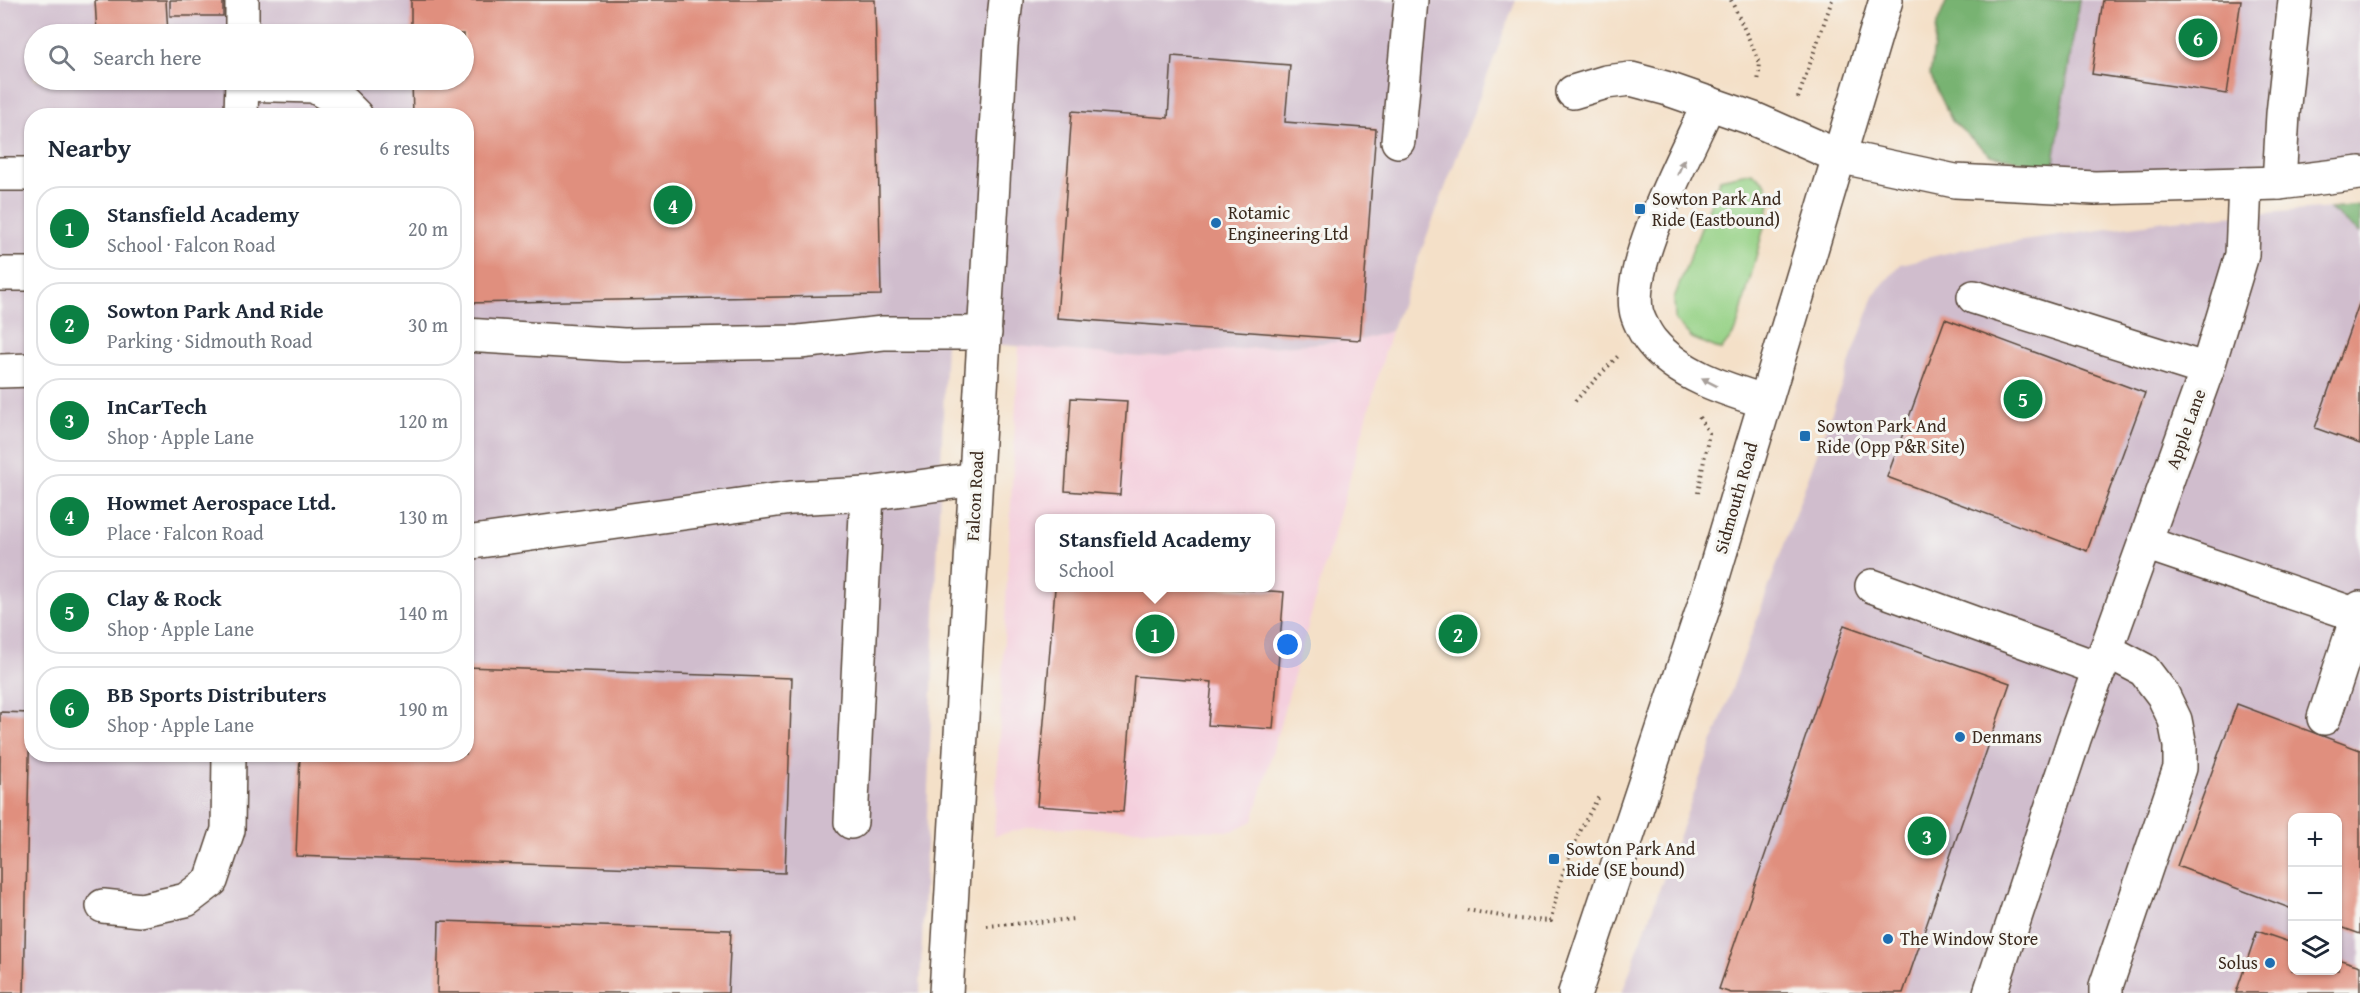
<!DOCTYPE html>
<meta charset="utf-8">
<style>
body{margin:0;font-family:"Gentium Book Plus",serif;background:#f6f6f7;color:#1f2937}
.controls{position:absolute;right:18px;bottom:18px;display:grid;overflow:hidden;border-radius:12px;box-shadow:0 2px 4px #0004}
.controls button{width:54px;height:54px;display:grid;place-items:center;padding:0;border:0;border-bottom:2px solid #e0e1e3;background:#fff;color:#1f2937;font:30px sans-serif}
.you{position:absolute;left:1288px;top:645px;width:21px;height:21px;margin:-15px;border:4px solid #fff;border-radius:50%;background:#1a73e8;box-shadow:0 0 0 9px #1a73e833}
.badge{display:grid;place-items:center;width:39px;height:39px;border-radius:50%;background:#0b8043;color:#fff;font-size:20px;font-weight:700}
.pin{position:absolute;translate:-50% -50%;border:3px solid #fff;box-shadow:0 2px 6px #0006}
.popup{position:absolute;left:1035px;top:514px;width:240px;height:78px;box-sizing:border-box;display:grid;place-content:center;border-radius:12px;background:#fff;filter:drop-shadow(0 2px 4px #0005);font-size:20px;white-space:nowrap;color:#747a83}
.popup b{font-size:22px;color:#1f2937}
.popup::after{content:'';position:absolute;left:50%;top:100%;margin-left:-12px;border:12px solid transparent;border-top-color:#fff}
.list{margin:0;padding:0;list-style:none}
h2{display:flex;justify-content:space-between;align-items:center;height:78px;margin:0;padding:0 24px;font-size:26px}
h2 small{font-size:20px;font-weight:400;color:#747a83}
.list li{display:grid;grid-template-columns:39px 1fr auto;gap:18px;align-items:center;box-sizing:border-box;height:84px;margin:0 12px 12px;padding:0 12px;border:2px solid #e0e1e3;border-radius:24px}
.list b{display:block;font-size:22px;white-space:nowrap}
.list p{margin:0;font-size:20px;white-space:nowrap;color:#747a83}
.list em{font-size:20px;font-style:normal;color:#747a83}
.icon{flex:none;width:33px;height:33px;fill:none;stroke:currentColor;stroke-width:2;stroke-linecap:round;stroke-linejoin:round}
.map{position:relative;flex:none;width:2360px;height:993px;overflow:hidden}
.search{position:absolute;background:#fff;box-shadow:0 2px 4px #0004;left:24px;top:24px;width:450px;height:66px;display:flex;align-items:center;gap:15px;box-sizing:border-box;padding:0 21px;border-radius:33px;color:#747a83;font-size:22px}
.panel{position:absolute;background:#fff;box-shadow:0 2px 4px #0004;left:24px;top:108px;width:450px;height:654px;border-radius:24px}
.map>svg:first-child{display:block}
.built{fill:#f4cfdd;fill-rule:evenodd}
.industrial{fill:#d0bdcd;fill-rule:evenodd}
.green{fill:#95d185;stroke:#687e52;stroke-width:1.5}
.forest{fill:#78b372;stroke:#5a6e48;stroke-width:1.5}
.building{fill:#e08f7e}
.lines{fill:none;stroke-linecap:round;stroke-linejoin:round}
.minor-casing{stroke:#574538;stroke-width:36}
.path{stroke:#574538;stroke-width:4;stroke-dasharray:1.5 4.5;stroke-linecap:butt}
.minor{stroke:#fff;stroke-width:33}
.oneway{fill:#a79f9a}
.poi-dot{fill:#1f6fb2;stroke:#f6f6f2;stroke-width:2}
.labels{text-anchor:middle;stroke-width:6;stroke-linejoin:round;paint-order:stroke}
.poi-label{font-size:18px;fill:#3b2a1e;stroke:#f6f6f2;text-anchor:start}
.street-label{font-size:18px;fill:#3b2a1e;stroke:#f6f6f2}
</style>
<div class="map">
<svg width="2360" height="993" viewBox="0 0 2360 993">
<rect width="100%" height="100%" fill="#f6f6f2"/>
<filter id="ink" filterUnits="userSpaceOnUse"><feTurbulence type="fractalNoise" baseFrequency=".0167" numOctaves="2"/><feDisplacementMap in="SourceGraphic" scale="12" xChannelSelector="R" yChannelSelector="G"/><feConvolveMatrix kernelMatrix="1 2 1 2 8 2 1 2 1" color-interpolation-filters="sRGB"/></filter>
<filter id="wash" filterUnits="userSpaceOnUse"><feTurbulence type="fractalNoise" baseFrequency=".008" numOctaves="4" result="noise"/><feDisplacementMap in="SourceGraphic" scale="24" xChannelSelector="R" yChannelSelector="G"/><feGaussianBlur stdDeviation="1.35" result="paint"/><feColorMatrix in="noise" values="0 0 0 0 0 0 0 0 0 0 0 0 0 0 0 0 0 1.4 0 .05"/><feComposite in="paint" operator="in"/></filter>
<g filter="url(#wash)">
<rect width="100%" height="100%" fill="#f4e0c8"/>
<path class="built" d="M1391,331L1253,821L1232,831L1031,827L994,836L1019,346L1141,357L1360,340ZM1040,518H1270V588H1040Z"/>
<g class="industrial">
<path d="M0,0H1516L1391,331L1360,340L1141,357L946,340L920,993H0ZM34,34H464V80H34ZM32,116H466V754H32Z"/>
<polygon points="2079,0 2360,0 2360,162 2342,164 2107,172 2053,168"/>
<path d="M2360,206V993H1622L1875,293L1901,264L1964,249L2173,220ZM2292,818H2338V970H2292Z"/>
</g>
<polygon class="green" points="1752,172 1766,184 1771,201 1736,331 1721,350 1692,338 1675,320 1674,298 1720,179"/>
<g class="forest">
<polygon points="1947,0 2079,0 2053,168 1990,155 1952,121 1930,75 1937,24"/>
<polygon points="2360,206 2360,233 2330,209"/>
</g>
<g id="blocks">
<g class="building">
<polygon points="95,0 166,0 168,34 97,34"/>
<rect x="170" y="0" width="53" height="16"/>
<polygon points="411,0 875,0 881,295 466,303 466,116 413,116 412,80 464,80 464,34 411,34"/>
<polygon points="2103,0 2241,0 2227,94 2092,74"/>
<polygon points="1172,56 1290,65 1285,122 1376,129 1360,340 1057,318 1072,111 1168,118"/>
<polygon points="2360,301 2360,444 2315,428"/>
<polygon points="1945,319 2145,393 2087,551 1887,477"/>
<polygon points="1071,398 1127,401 1120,495 1065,491"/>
<polygon points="1055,588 1226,588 1284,592 1273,729 1208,725 1212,682 1134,676 1123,812 1037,806"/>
<polygon points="1844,625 2010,683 1903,993 1731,993 1719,989"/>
<polygon points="466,667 792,678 785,873 296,856 300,754 466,754"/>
<polygon points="2237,704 2360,750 2360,934 2338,926 2338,818 2292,818 2292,909 2177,866"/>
<polygon points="0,712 30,713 24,993 0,993"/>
<polygon points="439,921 731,930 728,993 437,993"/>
<polygon points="2257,931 2292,943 2292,970 2338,970 2338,959 2360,966 2360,993 2236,993"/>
</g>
</g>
</g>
<g filter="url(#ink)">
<use href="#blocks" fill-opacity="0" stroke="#574538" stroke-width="1.5"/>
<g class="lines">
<defs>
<g id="minor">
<polyline points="242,34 242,0"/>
<polyline points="242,84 314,86 343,103 356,116"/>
<polyline points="1573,92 1606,82 1631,79 1665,88 1754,119 1838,156 1955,181 2095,188 2279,183 2360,173"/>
<path d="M1709,103C1688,150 1628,260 1636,309C1637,318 1646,335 1652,342C1679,375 1725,389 1764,401"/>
<polyline points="241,116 242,80"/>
<polyline points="1398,141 1411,0"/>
<polyline points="0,174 32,174"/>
<polyline points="2279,183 2283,114 2295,0"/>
<polyline points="0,274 32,274"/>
<polyline points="1974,297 2207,370"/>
<polyline points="466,335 624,345 799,342 883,333 985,333"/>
<polyline points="0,371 32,370"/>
<polyline points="466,543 791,498 867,494 976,479"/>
<polyline points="2145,543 2360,616"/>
<polyline points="1872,586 2100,669"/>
<polyline points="2324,718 2360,608"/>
<polyline points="851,822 867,494"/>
<polyline points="103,906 141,910 186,900 211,881 228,830 229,754"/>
<polyline points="946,993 1001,45 1006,0"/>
<polyline points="1575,993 1706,600 1886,0"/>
<polyline points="1990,993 2074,739 2207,370 2242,255 2245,184"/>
<polyline points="2106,993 2106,986 2180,768 2180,746 2175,720 2163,695 2144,670 2106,650"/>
</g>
</defs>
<use href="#minor" class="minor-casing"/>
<g class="path">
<polyline points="1731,0 1760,63 1758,83"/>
<polyline points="1798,98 1832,0"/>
<polyline points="1575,401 1619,355"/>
<polyline points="1698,493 1709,433 1699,417"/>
<path d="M1467,910L1517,919L1551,921C1559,876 1576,834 1600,795"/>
<polyline points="987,926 1075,919"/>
</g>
<use href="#minor" class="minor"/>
</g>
<defs><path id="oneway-solid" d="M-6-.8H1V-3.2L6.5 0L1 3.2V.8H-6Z" transform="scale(1.5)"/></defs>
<g class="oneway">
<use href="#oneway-solid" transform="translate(1681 167) rotate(-66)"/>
<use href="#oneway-solid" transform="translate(1709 382) rotate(-153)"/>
</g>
</g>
<g class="poi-dot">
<rect x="1634" y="203" width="12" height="12" rx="3"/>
<circle cx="1216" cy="223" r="6"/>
<rect x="1799" y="430" width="12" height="12" rx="3"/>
<circle cx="1960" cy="737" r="6"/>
<rect x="1548" y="853" width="12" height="12" rx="3"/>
<circle cx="1888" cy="939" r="6"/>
<circle cx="2270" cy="963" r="6"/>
</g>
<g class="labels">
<g class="poi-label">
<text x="1652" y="205">Sowton Park And<tspan x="1652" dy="21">Ride (Eastbound)</tspan></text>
<text x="1228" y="219">Rotamic<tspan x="1228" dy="21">Engineering Ltd</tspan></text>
<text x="1817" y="432">Sowton Park And<tspan x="1817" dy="21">Ride (Opp P&amp;R Site)</tspan></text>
<text x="1972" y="743">Denmans</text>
<text x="1566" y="855">Sowton Park And<tspan x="1566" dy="21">Ride (SE bound)</tspan></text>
<text x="1900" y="945">The Window Store</text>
<text x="2258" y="969" text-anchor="end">Solus</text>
</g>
<g class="street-label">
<text transform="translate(2186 429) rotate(-70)" y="6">Apple Lane</text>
<text transform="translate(975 496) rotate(-87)" y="6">Falcon Road</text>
<text transform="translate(1736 498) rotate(-74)" y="6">Sidmouth Road</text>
</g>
</g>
</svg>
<div class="controls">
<button>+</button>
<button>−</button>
<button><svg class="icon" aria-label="layers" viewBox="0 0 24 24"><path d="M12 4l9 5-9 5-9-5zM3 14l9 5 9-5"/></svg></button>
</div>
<div class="you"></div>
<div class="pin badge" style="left:1155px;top:634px">1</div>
<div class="popup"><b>Stansfield Academy</b>School</div>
<div class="pin badge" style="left:1458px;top:634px">2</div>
<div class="pin badge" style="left:1927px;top:836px">3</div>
<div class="pin badge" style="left:673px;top:205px">4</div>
<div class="pin badge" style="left:2023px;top:399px">5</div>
<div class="pin badge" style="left:2198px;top:38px">6</div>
<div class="search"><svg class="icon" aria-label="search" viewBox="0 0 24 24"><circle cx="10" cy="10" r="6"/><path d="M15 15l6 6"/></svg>Search here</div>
<section class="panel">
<h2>Nearby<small>6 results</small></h2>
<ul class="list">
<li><span class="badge">1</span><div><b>Stansfield Academy</b><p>School · Falcon Road</p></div><em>20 m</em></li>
<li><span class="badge">2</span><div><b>Sowton Park And Ride</b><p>Parking · Sidmouth Road</p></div><em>30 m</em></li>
<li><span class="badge">3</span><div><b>InCarTech</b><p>Shop · Apple Lane</p></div><em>120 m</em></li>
<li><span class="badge">4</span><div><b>Howmet Aerospace Ltd.</b><p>Place · Falcon Road</p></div><em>130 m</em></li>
<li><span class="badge">5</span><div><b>Clay &amp; Rock</b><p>Shop · Apple Lane</p></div><em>140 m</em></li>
<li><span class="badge">6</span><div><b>BB Sports Distributers</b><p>Shop · Apple Lane</p></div><em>190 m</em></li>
</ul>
</section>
</div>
